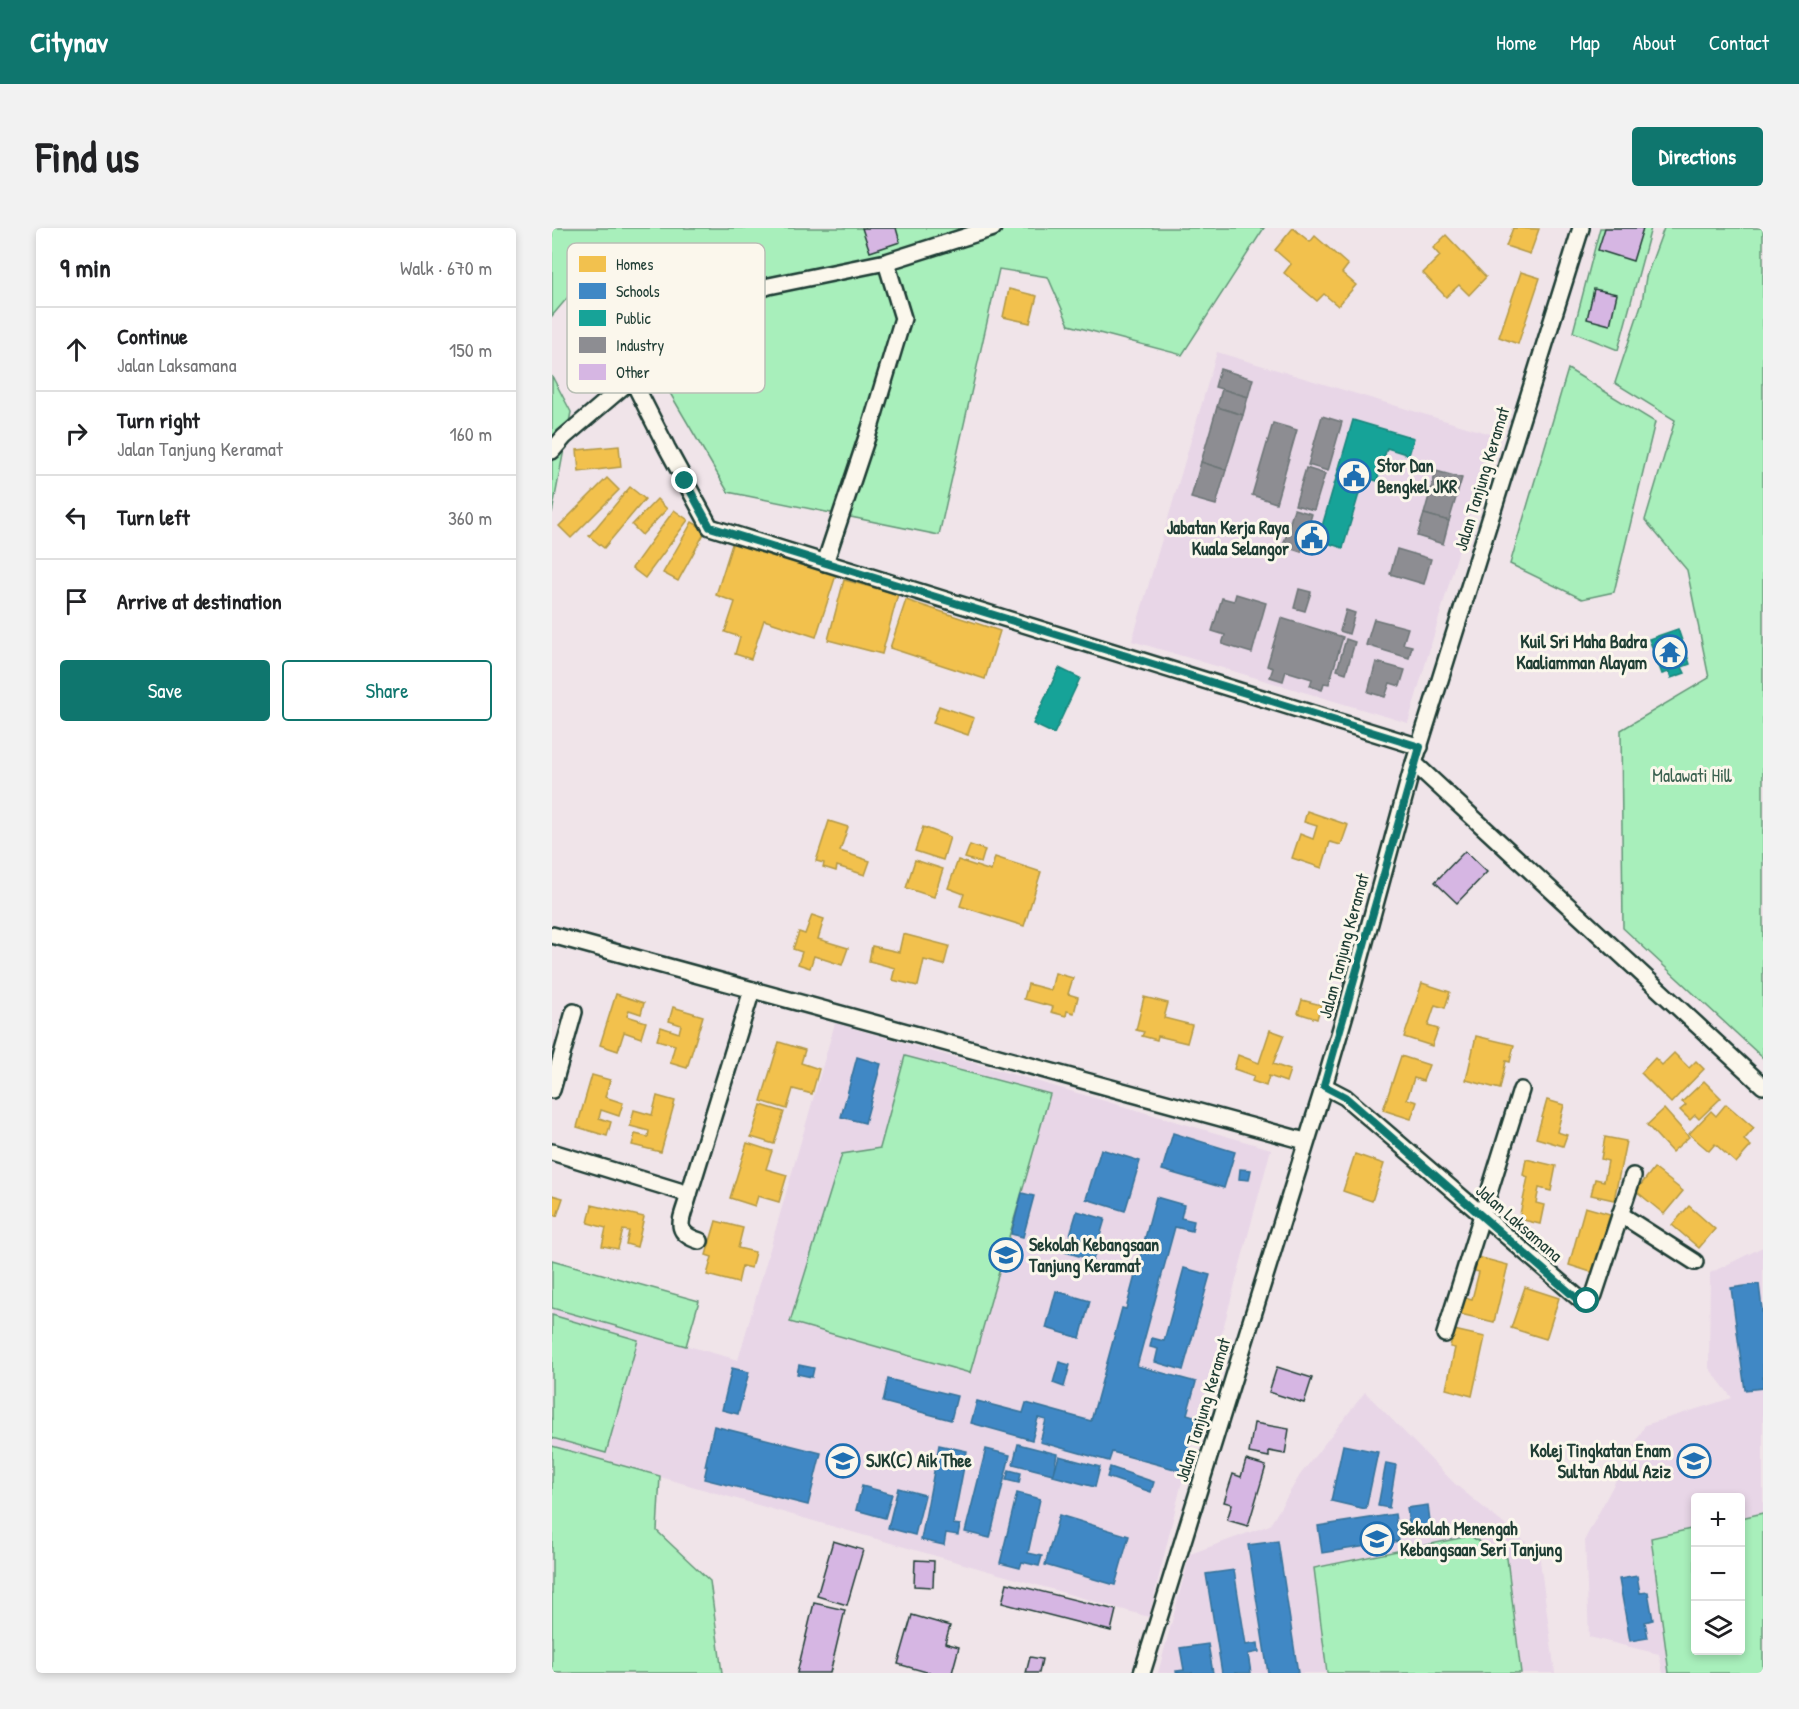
<!DOCTYPE html>
<meta charset="utf-8">
<style>
body{margin:0;font-family:"Patrick Hand",sans-serif;background:#f2f2f2;color:#202124}
.controls{position:absolute;right:18px;bottom:18px;display:grid;overflow:hidden;border-radius:6px;box-shadow:0 3px 9px #0003}
.controls button{width:54px;height:54px;display:grid;place-items:center;padding:0;border:0;border-bottom:2px solid #e0e0e0;background:#fff;color:#202124;font:30px sans-serif}
.stop{position:absolute;width:18px;height:18px;margin:-14px;border:4px solid #0f766e;border-radius:50%;background:#fff}
.stop.end{background:#0f766e;border-color:#fff;box-shadow:0 2px 6px #0008}
.list{margin:0;padding:0;list-style:none}
h2{display:flex;justify-content:space-between;align-items:center;height:78px;margin:0;padding:0 24px;font-size:26px}
h2 small{font-size:20px;font-weight:400;color:#757577}
.list li{display:grid;grid-template-columns:39px 1fr auto;gap:18px;align-items:center;box-sizing:border-box;height:84px;padding:0 24px;border-top:2px solid #e0e0e0}
.list b{display:block;font-size:22px;white-space:nowrap}
.list p{margin:0;font-size:20px;white-space:nowrap;color:#757577}
.list em{font-size:20px;font-style:normal;color:#757577}
.actions{display:flex;gap:12px;padding:18px 24px}
.actions a{flex:1;padding:14px 0;border:2px solid #0f766e;border-radius:6px;text-align:center;font-size:21px;color:#0f766e}
.actions .main{background:#0f766e;color:#fff}
.icon{flex:none;width:33px;height:33px;fill:none;stroke:currentColor;stroke-width:2;stroke-linecap:round;stroke-linejoin:round}
.map{position:relative;flex:none;width:1211px;height:1445px;overflow:hidden;border-radius:6px}
header{display:flex;align-items:center;gap:36px;box-sizing:border-box;height:84px;padding:0 30px;background:#0f766e;color:#fff}
header strong{font-size:28px}
nav{display:flex;gap:33px;margin-inline-start:auto;font-size:21px}
.intro{display:flex;align-items:center;justify-content:space-between;box-sizing:border-box;height:144px;padding:0 36px}
h1{margin:0;font-size:42px}
.button{padding:15px 27px;border-radius:6px;background:#0f766e;color:#fff;font-size:21px;font-weight:700}
main{display:flex;gap:36px;padding:0 36px}
aside{flex:1;background:#fff;border-radius:6px;box-shadow:0 3px 9px #0003}
.map>svg:first-child{display:block}
.built{fill:#e8d6e7;fill-rule:evenodd}
.green{fill:#a8efbb;stroke:#649678;stroke-width:1.5}
.homes{fill:#f2c14e;stroke:#b39946;stroke-width:1.5}
.schools{fill:#3f88c5;stroke:#35729a;stroke-width:1.5}
.public{fill:#17a398;stroke:#19847a;stroke-width:1.5}
.industry{fill:#8d8d92;stroke:#6c7576;stroke-width:1.5}
.building{fill:#d6b6e3;stroke:#1f3d34;stroke-width:1.5}
.lines{fill:none;stroke-linecap:round;stroke-linejoin:round}
.minor-casing{stroke:#1f3d34;stroke-width:20}
.minor{stroke:#fbf7ec;stroke-width:15}
.route{stroke:#0f766e;stroke-width:8}
.labels{text-anchor:middle;stroke-width:6;stroke-linejoin:round;paint-order:stroke}
.poi-label{font-size:18px;font-weight:bold;fill:#1f3d34;stroke:#fbf7ec;text-anchor:start}
.street-label{font-size:18px;fill:#1f3d34;stroke:#fbf7ec}
.park-label{font-size:18px;fill:#3a614f;stroke:#fbf7ec}
.key{fill:#fbf7ec;stroke:#b9bfb5;stroke-width:1.5}
.key-label{font-size:16px;fill:#1f3d34}
</style>
<header>
<strong>Citynav</strong>
<nav><a>Home</a><a>Map</a><a>About</a><a>Contact</a></nav>
</header>
<div class="intro"><h1>Find us</h1><a class="button">Directions</a></div>
<main>
<aside>
<h2>9 min<small>Walk · 670 m</small></h2>
<ul class="list">
<li><svg class="icon" aria-label="ahead" viewBox="0 0 24 24"><path d="M12 20V5M6 11l6-6 6 6"/></svg><div><b>Continue</b><p>Jalan Laksamana</p></div><em>150 m</em></li>
<li><svg class="icon" aria-label="right" viewBox="0 0 24 24"><path d="M7 20v-9h11M14 6l5 5-5 5"/></svg><div><b>Turn right</b><p>Jalan Tanjung Keramat</p></div><em>160 m</em></li>
<li><svg class="icon" aria-label="left" viewBox="0 0 24 24"><path d="M17 20v-9H6M10 6l-5 5 5 5"/></svg><div><b>Turn left</b></div><em>360 m</em></li>
<li><svg class="icon" aria-label="arrive" viewBox="0 0 24 24"><path d="M6 21V4h12l-3 4 3 4H6"/></svg><div><b>Arrive at destination</b></div></li>
</ul>
<div class="actions"><a class="main">Save</a><a>Share</a></div>
</aside>
<div class="map">
<svg width="1211" height="1445" viewBox="0 0 1211 1445">
<rect width="100%" height="100%" fill="#f0e4e9"/>
<filter id="ink" filterUnits="userSpaceOnUse"><feTurbulence type="fractalNoise" baseFrequency=".0167" numOctaves="2"/><feDisplacementMap in="SourceGraphic" scale="12" xChannelSelector="R" yChannelSelector="G"/><feConvolveMatrix kernelMatrix="1 2 1 2 8 2 1 2 1" color-interpolation-filters="sRGB"/></filter>
<g filter="url(#ink)">
<g class="built">
<polygon points="665,124 941,207 856,495 580,413"/>
<polygon points="283,795 719,921 628,1262 597,1389 0,1218 0,1080 186,1132"/>
<path d="M1211,1019V1445H1111L1107,1426L1037,1409L1033,1311L1093,1197L1180,1170L1157,1140L1158,1045ZM1144,1270H1188V1422H1144Z"/>
<polygon points="813,1164 903,1256 987,1325 1003,1445 606,1445 638,1326 718,1297 748,1247"/>
</g>
<g class="green">
<polygon points="0,0 712,0 630,127 517,97 496,49 447,41 387,307 176,264 43,37 0,88"/>
<polygon points="1048,0 1099,0 1066,122 1021,104"/>
<polygon points="1112,0 1211,0 1211,830 1071,700 1069,502 1157,450 1135,342 1093,292 1123,192 1063,155 1090,74 1094,49"/>
<polygon points="1016,141 1103,194 1062,364 1030,371 958,336"/>
<polygon points="0,148 19,184 0,285"/>
<polygon points="353,828 498,866 418,1145 238,1094 290,926 328,920"/>
<polygon points="0,1032 147,1073 134,1118 0,1080"/>
<polygon points="0,1087 86,1112 54,1225 0,1210"/>
<polygon points="0,1218 108,1248 105,1303 158,1353 170,1445 0,1445"/>
<polygon points="1211,1285 1211,1445 1117,1445 1099,1310 1143,1300 1144,1422 1188,1422 1189,1290"/>
<polygon points="918,1308 955,1330 969,1445 775,1445 762,1340"/>
</g>
<g class="homes">
<polygon points="741,0 758,14 763,8 796,37 790,45 804,57 786,78 772,66 765,73 732,45 739,36 723,22"/>
<polygon points="961,0 987,1 978,26 954,18"/>
<polygon points="894,7 934,49 917,67 907,57 894,69 871,45 888,28 881,20"/>
<polygon points="969,44 988,50 966,116 947,109"/>
<polygon points="457,61 485,68 478,95 451,89"/>
<polygon points="67,218 69,239 27,244 25,222"/>
<polygon points="55,250 67,262 19,310 7,298"/>
<polygon points="78,259 93,271 52,320 37,308"/>
<polygon points="105,271 115,281 90,307 80,297"/>
<polygon points="122,282 136,292 93,350 80,340"/>
<polygon points="140,294 154,302 126,353 111,345"/>
<polygon points="182,310 285,344 264,409 212,392 199,431 183,426 188,409 173,404 183,374 164,367"/>
<polygon points="292,352 346,366 330,426 276,412"/>
<polygon points="354,372 448,403 433,451 338,420"/>
<polygon points="387,478 422,490 416,507 381,495"/>
<polygon points="755,583 796,597 789,617 778,614 770,640 740,630 748,606 761,611 765,598 752,594"/>
<polygon points="277,593 296,599 288,623 318,633 313,647 285,638 284,643 271,639 272,635 264,633"/>
<polygon points="371,599 398,609 391,632 363,623"/>
<polygon points="418,617 433,622 429,635 413,630"/>
<polygon points="443,629 489,644 472,698 408,678 412,666 396,660 406,632 439,643"/>
<polygon points="363,632 391,641 382,669 354,660"/>
<polygon points="260,687 272,691 266,711 296,720 290,737 262,728 258,740 246,736 250,724 241,721 247,704 253,706"/>
<polygon points="351,706 397,718 392,737 372,732 366,758 340,752 343,740 317,733 320,718 347,724"/>
<polygon points="503,745 521,750 516,766 526,769 522,785 515,783 514,788 499,784 501,779 472,771 476,756 499,762"/>
<polygon points="870,755 898,764 893,780 883,777 876,798 886,801 880,818 852,809"/>
<polygon points="64,766 92,775 89,786 77,782 75,788 94,794 89,810 72,804 66,823 48,817"/>
<polygon points="592,769 616,775 612,790 640,797 635,815 606,808 605,812 590,808 592,804 584,802"/>
<polygon points="750,772 769,777 765,791 746,785"/>
<polygon points="121,779 151,788 135,840 118,835 123,817 105,812 109,799 127,805 129,797 117,793"/>
<polygon points="718,802 732,807 721,836 738,842 734,854 717,848 714,858 700,853 702,848 682,841 686,827 707,835"/>
<polygon points="924,808 962,817 958,834 954,833 948,861 914,852"/>
<polygon points="227,814 253,822 249,835 267,841 260,866 241,861 235,881 209,873"/>
<polygon points="1122,825 1137,840 1144,833 1152,841 1119,875 1089,845 1103,830 1110,837"/>
<polygon points="849,828 877,837 871,853 862,850 855,871 865,874 859,891 831,882"/>
<polygon points="40,847 58,852 53,869 71,875 67,888 49,882 47,890 59,894 55,908 25,899"/>
<polygon points="1152,853 1169,870 1147,891 1143,887 1138,892 1128,882 1134,877 1130,874"/>
<polygon points="105,868 123,873 109,924 80,917 83,906 96,909 97,903 78,898 82,882 100,887"/>
<polygon points="995,872 1012,877 1005,904 1015,907 1011,918 984,910"/>
<polygon points="1174,876 1202,900 1192,912 1199,918 1184,935 1163,916 1157,923 1137,906 1159,883 1164,888"/>
<polygon points="209,877 232,884 222,916 199,909"/>
<polygon points="1112,881 1137,909 1120,924 1095,897"/>
<polygon points="1053,909 1074,913 1062,972 1039,967 1043,951 1052,953 1056,933 1049,931"/>
<polygon points="195,915 220,923 214,941 235,947 227,974 206,968 203,978 178,970"/>
<polygon points="803,926 832,936 820,973 791,963"/>
<polygon points="974,931 1004,938 999,963 987,960 984,975 992,977 988,996 967,991 976,949 971,947"/>
<polygon points="1102,940 1131,963 1112,986 1084,963"/>
<polygon points="0,967 11,970 5,988 0,986"/>
<polygon points="40,977 92,989 85,1019 74,1016 77,1003 71,1002 66,1021 50,1018 54,1000 36,995"/>
<polygon points="1137,978 1163,1001 1147,1020 1120,997"/>
<polygon points="1033,979 1058,986 1042,1045 1017,1037"/>
<polygon points="164,993 191,1000 186,1020 203,1024 199,1040 190,1038 186,1055 155,1047 160,1029 154,1027"/>
<polygon points="922,1028 956,1037 942,1094 908,1086 912,1069 920,1071 927,1044 919,1042"/>
<polygon points="973,1059 1007,1070 994,1111 959,1100"/>
<polygon points="902,1102 933,1109 920,1168 894,1161 903,1120 898,1119"/>
</g>
<g class="schools">
<polygon points="305,829 329,836 313,895 289,889"/>
<polygon points="621,905 683,924 672,960 610,942"/>
<polygon points="549,921 588,933 573,983 534,971"/>
<polygon points="688,941 699,942 697,952 687,951"/>
<polygon points="470,965 482,968 471,1009 459,1006"/>
<polygon points="604,969 632,977 629,990 642,993 640,1003 623,999 585,1138 644,1154 635,1186 645,1189 630,1243 560,1224 557,1233 488,1214 494,1192 486,1190 480,1212 419,1195 425,1173 471,1185 474,1175 539,1193 570,1080 574,1081"/>
<polygon points="525,983 553,991 541,1032 513,1024"/>
<polygon points="632,1040 658,1047 631,1142 603,1134 606,1121 598,1119 600,1110 612,1113"/>
<polygon points="1207,1056 1211,1090 1211,1160 1193,1162 1179,1060"/>
<polygon points="504,1063 538,1073 528,1110 494,1100"/>
<polygon points="507,1134 518,1137 512,1159 501,1155"/>
<polygon points="247,1137 262,1140 260,1149 245,1146"/>
<polygon points="180,1140 197,1144 186,1186 170,1182"/>
<polygon points="336,1151 405,1168 399,1192 331,1174"/>
<polygon points="162,1198 269,1225 256,1277 152,1251 155,1238 153,1238"/>
<polygon points="466,1216 505,1226 501,1246 461,1236"/>
<polygon points="387,1217 415,1223 401,1296 408,1297 406,1307 394,1305 392,1317 369,1312"/>
<polygon points="791,1217 826,1224 814,1281 779,1273"/>
<polygon points="434,1221 458,1227 438,1310 413,1304"/>
<polygon points="507,1228 548,1239 543,1259 501,1248"/>
<polygon points="834,1235 844,1237 837,1280 826,1278"/>
<polygon points="558,1239 602,1254 599,1264 555,1249"/>
<polygon points="457,1242 469,1245 467,1255 454,1252"/>
<polygon points="310,1258 340,1266 333,1290 304,1282"/>
<polygon points="346,1260 373,1267 363,1307 336,1300"/>
<polygon points="465,1265 488,1271 476,1325 490,1328 487,1338 470,1334 468,1340 448,1335"/>
<polygon points="876,1277 879,1301 858,1304 855,1280"/>
<polygon points="843,1286 847,1313 770,1325 766,1298"/>
<polygon points="507,1287 577,1308 563,1357 493,1337"/>
<polygon points="726,1313 746,1445 716,1445 696,1317"/>
<polygon points="682,1342 694,1417 706,1415 707,1424 696,1426 699,1445 670,1445 654,1346"/>
<polygon points="1085,1348 1088,1365 1096,1364 1101,1392 1093,1394 1096,1410 1078,1413 1067,1351"/>
<polygon points="656,1416 661,1445 625,1445 624,1443 632,1442 628,1420"/>
</g>
<g class="public">
<polygon points="801,192 862,210 857,227 835,220 825,253 812,249 791,320 766,312"/>
<polygon points="1126,401 1138,436 1130,439 1133,445 1119,450 1117,444 1110,446 1097,411"/>
<polygon points="507,440 528,450 502,506 481,496"/>
</g>
<g class="industry">
<polygon points="668,141 701,151 696,169 663,159"/>
<polygon points="670,161 696,169 691,187 665,179"/>
<polygon points="665,179 691,187 674,242 649,234"/>
<polygon points="770,188 790,194 776,243 756,237"/>
<polygon points="721,195 745,202 724,275 700,267"/>
<polygon points="649,234 674,242 664,277 639,270"/>
<polygon points="754,240 773,246 762,282 743,277"/>
<polygon points="884,243 910,250 897,293 872,286"/>
<polygon points="742,281 760,286 749,324 731,318"/>
<polygon points="872,286 897,293 891,316 865,308"/>
<polygon points="845,321 879,331 872,356 838,346"/>
<polygon points="747,361 759,364 753,383 742,380"/>
<polygon points="684,366 714,375 700,425 670,416 673,407 660,403 670,370 682,373"/>
<polygon points="794,382 803,385 797,406 788,403"/>
<polygon points="729,390 791,409 777,456 772,455 770,462 758,458 760,451 734,443 731,453 718,449 721,440 715,438"/>
<polygon points="822,391 856,400 851,416 860,418 857,430 814,417"/>
<polygon points="794,411 803,414 794,445 785,442"/>
<polygon points="824,434 853,442 848,458 838,455 833,469 816,464"/>
</g>
<g class="building">
<polygon points="310,0 344,0 348,14 318,24"/>
<polygon points="1053,0 1091,0 1081,33 1046,22"/>
<polygon points="1042,61 1065,66 1058,97 1035,91"/>
<polygon points="913,623 935,644 905,675 883,654"/>
<polygon points="725,1139 760,1150 752,1175 717,1164"/>
<polygon points="702,1195 737,1201 733,1226 717,1223 717,1229 697,1225"/>
<polygon points="694,1232 714,1238 696,1298 675,1292 680,1276 672,1274 681,1246 689,1249"/>
<polygon points="281,1313 311,1322 295,1377 265,1368"/>
<polygon points="363,1332 382,1333 381,1359 362,1358"/>
<polygon points="455,1355 564,1382 559,1403 450,1375"/>
<polygon points="262,1375 293,1382 278,1445 245,1445"/>
<polygon points="360,1387 398,1398 393,1415 407,1419 400,1445 378,1445 346,1436"/>
<polygon points="478,1429 490,1431 487,1445 474,1445"/>
</g>
<g class="lines">
<defs>
<g id="minor">
<polyline points="80,151 115,220 158,299 868,519"/>
<polyline points="0,223 12,209 80,151 110,115 164,76 217,58 334,34 441,0"/>
<polyline points="273,335 318,200 351,90 334,34"/>
<polyline points="862,535 1211,858"/>
<polyline points="0,707 753,913"/>
<polyline points="772,858 793,869 1030,1073 1039,1071 1042,1067 1081,948"/>
<polyline points="0,862 22,784"/>
<polyline points="0,924 137,966"/>
<polyline points="1068,986 1143,1034"/>
<path d="M148,1013C118,1004 131,990 137,966L200,762"/>
<polyline points="893,1106 969,862"/>
<polyline points="590,1445 772,858 796,776 858,548 1029,0"/>
</g>
</defs>
<use href="#minor" class="minor-casing"/>
<use href="#minor" class="minor"/>
</g>
</g>
<g class="lines" filter="url(#ink)">
<polyline class="route" points="133,253 158,299 868,519 772,858 793,869 1025,1071 1035,1073"/>
</g>
<defs>
<symbol id="civic-ring" viewBox="-11 -11 22 22"><circle r="9.5" fill="#fbf7ec" stroke="#1f6fb2" stroke-width="1.5"/><path d="M-.6-6.5H3V-4.5H.6V-3L4-1V1h2V6H-6V1h2V-1L-.6-3ZM-1.2 2.5V6h2.4V2.5Z" fill="#1f6fb2"/></symbol>
<symbol id="temple-ring" viewBox="-11 -11 22 22"><circle r="9.5" fill="#fbf7ec" stroke="#1f6fb2" stroke-width="1.5"/><path d="M0-6L5-2H3V0L6.5 2.5H4V6H1.5V3h-3V6H-4V2.5H-6.5L-3 0V-2H-5Z" fill="#1f6fb2"/></symbol>
<symbol id="school-ring" viewBox="-11 -11 22 22"><circle r="9.5" fill="#fbf7ec" stroke="#1f6fb2" stroke-width="1.5"/><path d="M0-5L7-2L0 1L-7-2ZM-4 1L0 2.5L4 1V4Q0 6-4 4Z" fill="#1f6fb2"/></symbol>
</defs>
<g fill-rule="evenodd">
<use href="#civic-ring" x="783" y="229" width="38" height="38"/>
<use href="#civic-ring" x="741" y="291" width="38" height="38"/>
<use href="#temple-ring" x="1099" y="405" width="38" height="38"/>
<use href="#school-ring" x="435" y="1008" width="38" height="38"/>
<use href="#school-ring" x="272" y="1214" width="38" height="38"/>
<use href="#school-ring" x="1123" y="1214" width="38" height="38"/>
<use href="#school-ring" x="806" y="1292" width="38" height="38"/>
</g>
<g class="labels">
<g class="poi-label">
<text x="825" y="244">Stor Dan<tspan x="825" dy="21">Bengkel JKR</tspan></text>
<text x="737" y="306" text-anchor="end">Jabatan Kerja Raya<tspan x="737" dy="21">Kuala Selangor</tspan></text>
<text x="1095" y="420" text-anchor="end">Kuil Sri Maha Badra<tspan x="1095" dy="21">Kaaliamman Alayam</tspan></text>
<text x="477" y="1023">Sekolah Kebangsaan<tspan x="477" dy="21">Tanjung Keramat</tspan></text>
<text x="1119" y="1229" text-anchor="end">Kolej Tingkatan Enam<tspan x="1119" dy="21">Sultan Abdul Aziz</tspan></text>
<text x="314" y="1239">SJK(C) Aik Thee</text>
<text x="848" y="1307">Sekolah Menengah<tspan x="848" dy="21">Kebangsaan Seri Tanjung</tspan></text>
</g>
<g class="street-label">
<text transform="translate(930 251) rotate(-73)" y="6">Jalan Tanjung Keramat</text>
<text transform="translate(792 718) rotate(-75)" y="6">Jalan Tanjung Keramat</text>
<text transform="translate(967 995) rotate(41)" y="6">Jalan Laksamana</text>
<text transform="translate(651 1182) rotate(-73)" y="6">Jalan Tanjung Keramat</text>
</g>
<g class="park-label">
<text x="1140" y="554">Malawati Hill</text>
</g>
</g>
<rect x="15" y="15" width="198" height="150" rx="9" class="key"/>
<rect x="27" y="28" width="27" height="16" fill="#f2c14e"/>
<rect x="27" y="55" width="27" height="16" fill="#3f88c5"/>
<rect x="27" y="82" width="27" height="16" fill="#17a398"/>
<rect x="27" y="109" width="27" height="16" fill="#8d8d92"/>
<rect x="27" y="136" width="27" height="16" fill="#d6b6e3"/>
<g class="key-label">
<text x="64" y="42">Homes</text>
<text x="64" y="69">Schools</text>
<text x="64" y="96">Public</text>
<text x="64" y="123">Industry</text>
<text x="64" y="150">Other</text>
</g>
</svg>
<div class="controls">
<button>+</button>
<button>−</button>
<button><svg class="icon" aria-label="layers" viewBox="0 0 24 24"><path d="M12 4l9 5-9 5-9-5zM3 14l9 5 9-5"/></svg></button>
</div>
<div class="stop" style="left:1035px;top:1073px"></div>
<div class="stop end" style="left:133px;top:253px"></div>
</div>
</main>
